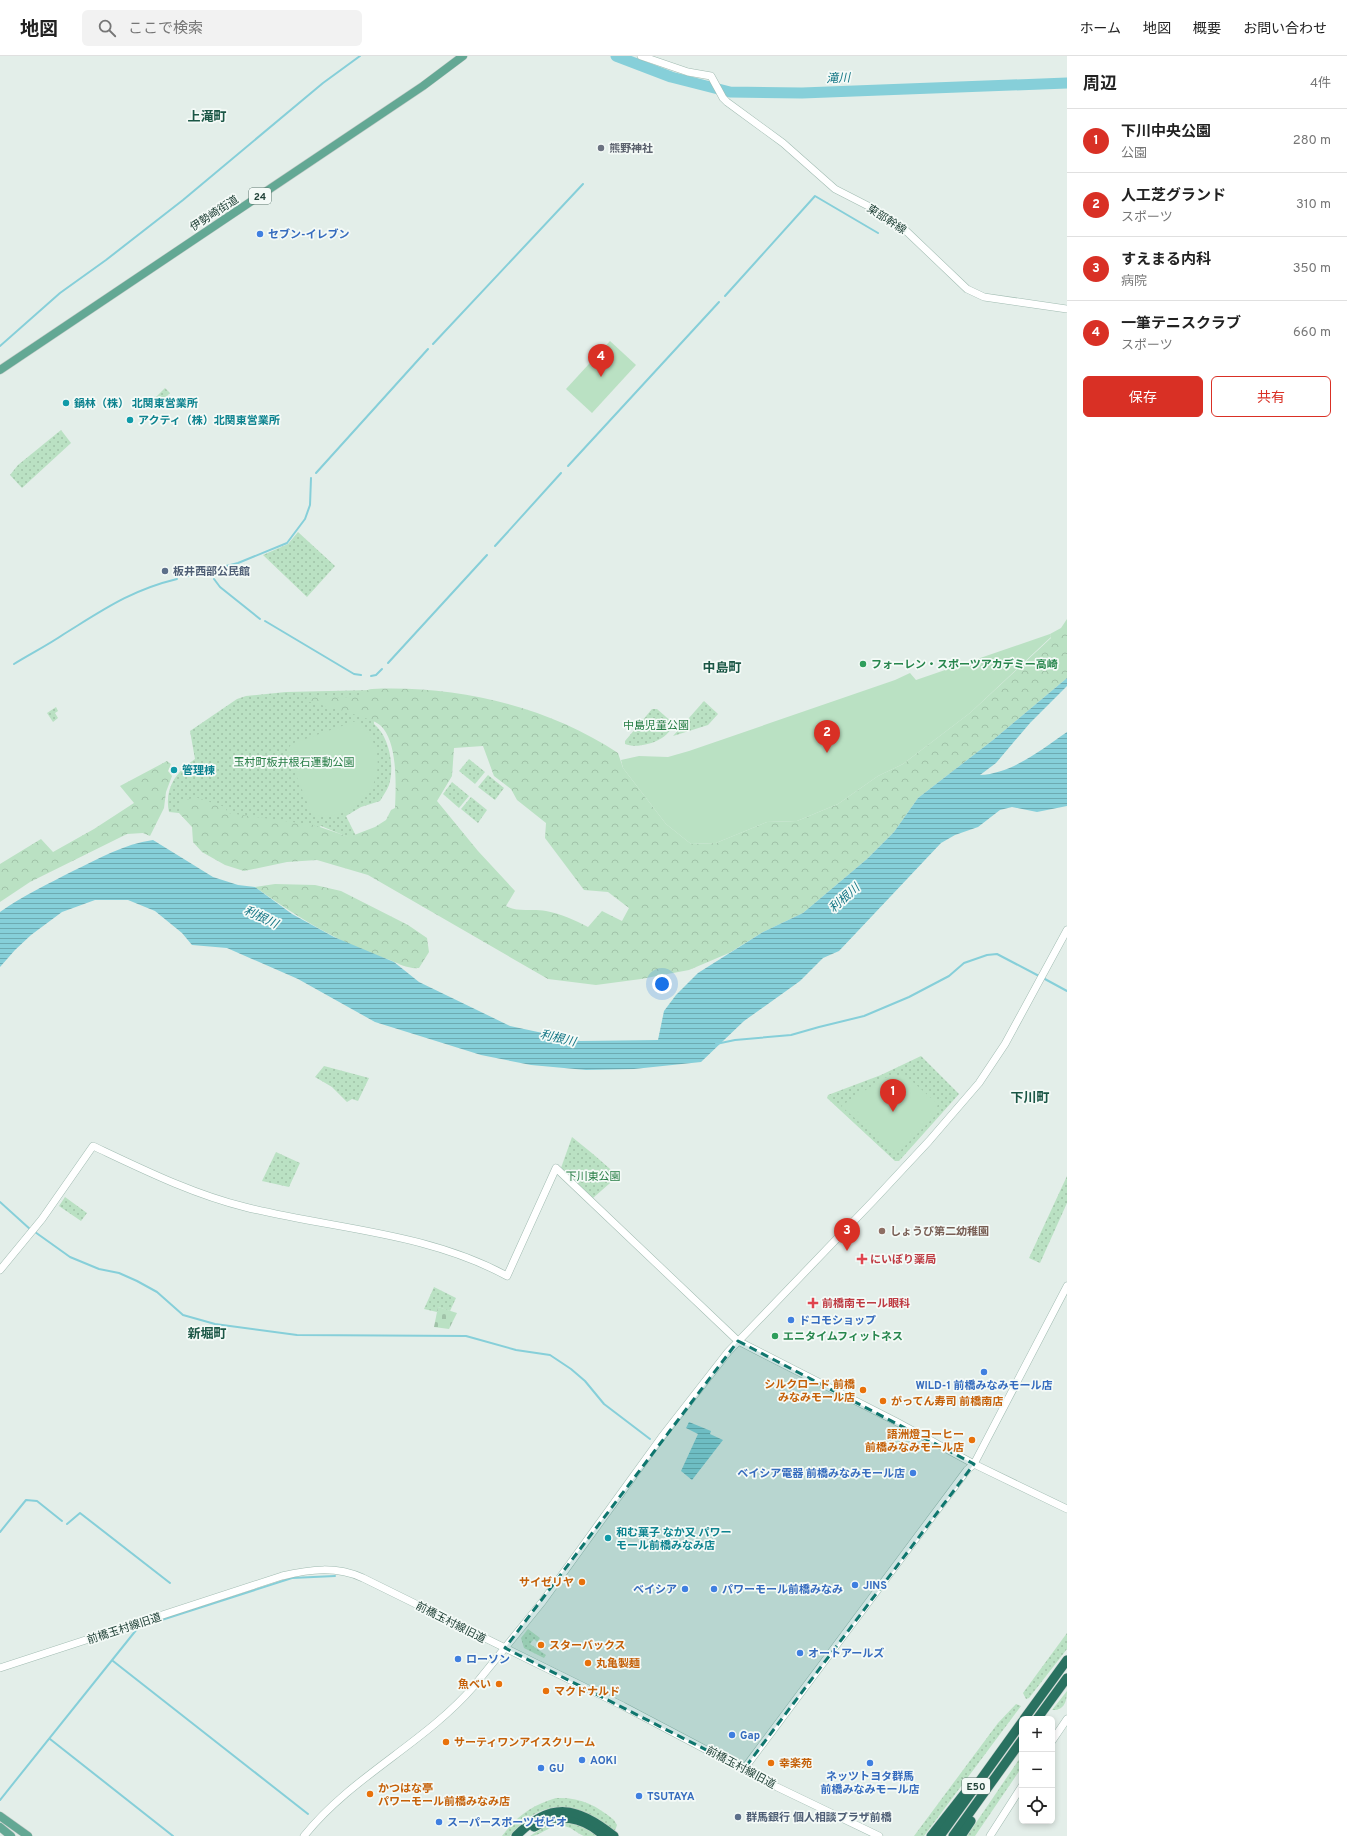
<!DOCTYPE html>
<html lang="ja">
<meta charset="utf-8">
<style>
body{margin:0;font-family:Overpass,"Noto Sans JP",sans-serif;background:#f2f2f2;color:#222}
.controls{position:absolute;right:12px;bottom:12px;display:grid;overflow:hidden;border-radius:6px;box-shadow:0 2px 6px #0003}
.controls button{width:36px;height:36px;display:grid;place-items:center;padding:0;border:0;border-bottom:1px solid #e0e0e0;background:#fff;color:#222;font:20px sans-serif}
.you{position:absolute;left:662px;top:928px;width:14px;height:14px;margin:-10px;border:3px solid #fff;border-radius:50%;background:#1a73e8;box-shadow:0 0 0 6px #1a73e833}
.badge{display:grid;place-items:center;width:26px;height:26px;border-radius:50%;background:#d93025;color:#fff;font-size:13px;font-weight:700}
.pin{position:absolute;translate:-50% -33px;filter:drop-shadow(0 1px 2px #0008)}
.pin::after{content:'';position:absolute;top:21px;width:14px;height:12px;background:inherit;clip-path:polygon(0 0,100% 0,50% 100%)}
.list{margin:0;padding:0;list-style:none}
h2{display:flex;justify-content:space-between;align-items:center;height:52px;margin:0;padding:0 16px;font-size:17px}
h2 small{font-size:13px;font-weight:400;color:#767676}
.list li{display:grid;grid-template-columns:26px 1fr auto;gap:12px;align-items:center;box-sizing:border-box;height:64px;padding:0 16px;border-top:1px solid #e0e0e0}
.list b{display:block;font-size:15px;white-space:nowrap}
.list p{margin:0;font-size:13px;white-space:nowrap;color:#767676}
.list em{font-size:13px;font-style:normal;color:#767676}
.actions{display:flex;gap:8px;padding:12px 16px}
.actions a{flex:1;padding:9px 0;border:1px solid #d93025;border-radius:6px;text-align:center;font-size:14px;color:#d93025}
.actions .main{background:#d93025;color:#fff}
.icon{flex:none;width:22px;height:22px;fill:none;stroke:currentColor;stroke-width:2;stroke-linecap:round;stroke-linejoin:round}
.map{position:relative;flex:none;width:1067px;height:1780px;overflow:hidden}
header{display:flex;align-items:center;gap:24px;box-sizing:border-box;height:56px;padding:0 20px;background:#fff;border-bottom:1px solid #e0e0e0}
header strong{font-size:19px}
nav{display:flex;gap:22px;margin-inline-start:auto;font-size:14px}
.search{width:280px;height:36px;background:#f2f2f2;display:flex;align-items:center;gap:10px;box-sizing:border-box;padding:0 14px;border-radius:6px;color:#767676;font-size:15px}
main{display:flex}
aside{flex:1;background:#fff}
.map>svg:first-child{display:block}
.green{fill:url(#green-dots)}
.forest{fill:url(#forest-crowns);fill-rule:evenodd}
.cemetery{fill:url(#cemetery-stones)}
.pitch{fill:#bae1c3}
.water{fill:url(#water-rules)}
.lines{fill:none;stroke-linecap:round;stroke-linejoin:round}
.stream{stroke:#86cfd9;stroke-width:2}
.river{stroke:#86cfd9;stroke-width:11}
.secondary-casing{stroke:#a0bbb1;stroke-width:8}
.primary-casing{stroke:#c1cac7;stroke-width:9}
.highway-casing{stroke:#c1cac7;stroke-width:10}
.secondary{stroke:#fff;stroke-width:7}
.primary{stroke:#63a894;stroke-width:8}
.highway{stroke:#297160;stroke-width:9}
.marked{fill:#0f766e;fill-opacity:0.2;stroke:#0f766e;stroke-width:3;stroke-dasharray:8 5;stroke-linejoin:round}
.worship-dot{fill:#6b7280;stroke:#f4faf7;stroke-width:1.5}
.shop-dot{fill:#3f7fe0;stroke:#f4faf7;stroke-width:1.5}
.culture-dot{fill:#0f9aa8;stroke:#f4faf7;stroke-width:1.5}
.service-dot{fill:#5c6f8a;stroke:#f4faf7;stroke-width:1.5}
.leisure-dot{fill:#2e9e5b;stroke:#f4faf7;stroke-width:1.5}
.education-dot{fill:#8d6e63;stroke:#f4faf7;stroke-width:1.5}
.health-dot{fill:#e0444e;stroke:#f4faf7;stroke-width:1.5}
.food-dot{fill:#e8710a;stroke:#f4faf7;stroke-width:1.5}
.labels{text-anchor:middle;stroke-width:3.5;stroke-linejoin:round;paint-order:stroke}
.shield{fill:#f4faf7;stroke:#607971;stroke-width:1}
.shield-label{font-size:10px;font-weight:bold;fill:#214238}
.worship-label{font-size:11px;font-weight:bold;fill:#5b616d;stroke:#f4faf7;text-anchor:start}
.street-label{font-size:11px;fill:#214238;stroke:#f4faf7}
.shop-label{font-size:11px;font-weight:bold;fill:#366cbe;stroke:#f4faf7;text-anchor:start}
.culture-label{font-size:11px;font-weight:bold;fill:#0d838f;stroke:#f4faf7;text-anchor:start}
.service-label{font-size:11px;font-weight:bold;fill:#4e5e75;stroke:#f4faf7;text-anchor:start}
.leisure-label{font-size:11px;font-weight:bold;fill:#27864d;stroke:#f4faf7;text-anchor:start}
.park-label{font-size:11px;fill:#267d45;stroke:#f4faf7}
.education-label{font-size:11px;font-weight:bold;fill:#785e54;stroke:#f4faf7;text-anchor:start}
.health-label{font-size:11px;font-weight:bold;fill:#be3a42;stroke:#f4faf7;text-anchor:start}
.food-label{font-size:11px;font-weight:bold;fill:#c56008;stroke:#f4faf7;text-anchor:start}
.water-label{font-size:12px;font-style:italic;fill:#147685;stroke:#f4faf7}
.quarter-label{font-size:13px;font-weight:bold;fill:#1a5645;stroke:#f4faf7}
</style>
<header>
<strong>地図</strong>
<div class="search"><svg class="icon" aria-label="search" viewBox="0 0 24 24"><circle cx="10" cy="10" r="6"/><path d="M15 15l6 6"/></svg>ここで検索</div>
<nav><a>ホーム</a><a>地図</a><a>概要</a><a>お問い合わせ</a></nav>
</header>
<main>
<div class="map">
<svg width="1067" height="1780" viewBox="0 0 1067 1780">
<defs>
<pattern id="green-dots" width="8" height="8" patternUnits="userSpaceOnUse"><rect width="8" height="8" fill="#bae1c3"/><path d="M2 2h.1M6 6h.1" fill="none" stroke="#a0c2a8" stroke-width="1.8" stroke-linecap="round"/></pattern>
<pattern id="forest-crowns" width="20" height="18" patternUnits="userSpaceOnUse"><rect width="20" height="18" fill="#bae1c3"/><path d="M2 6a3 3 0 1 1 6 0M12 15a3 3 0 1 1 6 0" fill="none" stroke="#a0c2a8"/></pattern>
<pattern id="cemetery-stones" width="16" height="16" patternUnits="userSpaceOnUse"><rect width="16" height="16" fill="#bae1c3"/><path d="M2 7V4a2 2 0 0 1 4 0v3zM10 15v-3a2 2 0 0 1 4 0v3z" fill="#a0c2a8"/></pattern>
<pattern id="water-rules" width="6" height="5" patternUnits="userSpaceOnUse"><rect width="6" height="5" fill="#86cfd9"/><path d="M0 2.5h6" fill="none" stroke="#6daab1"/></pattern>
</defs>
<rect width="100%" height="100%" fill="#e3eee9"/>
<g class="green">
<polygon points="165,332 170,337 158,349 153,344"/>
<polygon points="61,374 71,387 22,432 10,419 18,409"/>
<polygon points="298,476 335,510 307,541 263,499 288,488"/>
<path d="M372,634L374,668C389,680 395,710 389,729C387,734 383,740 380,745L361,751L346,760L356,780L350,782L321,770L304,781L199,759L169,756C164,732 176,716 195,703L190,675L237,643L246,640L286,636Z"/>
<polygon points="704,645 718,658 708,669 673,680"/>
<polygon points="56,651 58,655 55,657 58,662 53,666 47,657"/>
<path d="M652,653H657L673,667C671,684 639,694 625,688V685Z"/>
<polygon points="469,703 485,716 475,728 459,715"/>
<polygon points="488,719 504,732 495,744 478,731"/>
<polygon points="452,726 469,740 459,752 443,738"/>
<polygon points="471,741 487,754 478,767 461,753"/>
<polygon points="921,1000 959,1038 899,1105 895,1105 827,1042 828,1039 881,1019"/>
<polygon points="324,1010 369,1022 358,1045 352,1043 347,1046 332,1031 315,1021"/>
<polygon points="572,1081 593,1098 618,1120 593,1142 561,1112"/>
<polygon points="276,1096 300,1107 289,1131 262,1125"/>
<polygon points="1067,1120 1067,1147 1040,1207 1029,1202"/>
<polygon points="65,1141 87,1157 81,1165 59,1150"/>
<polygon points="434,1231 456,1242 450,1255 438,1251 437,1256 424,1253"/>
<polygon points="528,1573 540,1582 537,1586 534,1583 530,1588 546,1599 544,1602 524,1592 521,1582"/>
<polygon points="1067,1577 1067,1593 1029,1642 1026,1643 1023,1637"/>
<path d="M1067,1635C1067,1645 1064,1655 1052,1654Z"/>
<polygon points="1016,1648 1021,1650 924,1780 914,1780 998,1667"/>
<polygon points="1022,1699 1022,1711 975,1780 967,1780"/>
<path d="M556,1742C580,1741 596,1749 614,1764L617,1769L615,1775C576,1747 545,1738 510,1780H502C517,1760 532,1749 556,1742Z"/>
<path d="M568,1766L585,1772L597,1780C593,1780 588,1780 584,1780C576,1777 571,1770 562,1770C548,1769 541,1780 530,1780L547,1769Z"/>
</g>
<g class="forest">
<path d="M1067,563V622L993,684L918,742L894,776L867,803L803,857L763,876L729,897L689,914L641,923L596,929L548,923L368,819L317,804L287,806L244,815L225,809L202,796L193,786L192,771L179,757L181,746L195,741L225,751L228,757L314,769L349,781L375,771L386,764L391,754L395,752C396,730 398,685 380,669C371,661 320,649 306,645L307,640C318,640 350,643 359,640C364,638 366,633 372,633C456,629 548,650 618,697L623,712L666,768L691,788L716,787L767,766L797,765L838,748L878,720L903,708L970,657L1051,582L1050,578L1061,572ZM483,690L494,720L511,733L517,744L546,767L545,782L584,834L608,836L629,852L622,865L602,855L588,871C575,864 561,858 546,855C532,852 518,857 506,850L515,835L478,795L437,745L452,720L454,692Z"/>
<polygon points="167,705 171,708 168,715 172,720 166,736 164,752 150,780 143,777 127,778 30,826 0,846 0,808 41,783 53,796 94,773 134,747 120,730"/>
<path d="M275,828L315,829L341,835L408,869L427,882L429,896L419,912C408,913 399,908 390,904C340,888 297,861 255,831Z"/>
</g>
<polygon class="cemetery" points="438,1251 457,1257 449,1273 434,1271"/>
<g class="pitch">
<polygon points="610,285 636,309 592,357 566,333"/>
<polygon points="1050,578 1051,581 970,657 903,708 878,720 838,748 797,765 767,766 716,787 691,788 666,768 623,712 621,704 639,700 668,701 689,695 895,624 910,617 916,624"/>
<path d="M356,665C360,669 366,673 369,678C395,720 359,768 312,759L287,696L291,688Z"/>
<polygon points="895,1019 906,1020 938,1048 934,1061 900,1095 894,1095 890,1093 841,1050 884,1022"/>
</g>
<g class="water">
<path d="M1067,622V630L1030,667L996,707L980,719C1013,717 1041,694 1067,676V750L1037,756L1012,751L1000,754L978,771L955,779L941,787L839,895L823,902L800,925L744,965L701,1006L634,1013L586,1014L531,1009L481,999L375,966L298,923L227,892L192,889L182,877L155,855L128,844H95L62,856L31,879L15,894L0,911V856C22,840 48,828 73,815C98,803 124,788 153,784L213,821L238,829L255,831L292,858L334,881L394,906L419,926L510,970L580,985L658,984L664,955L676,939L698,917L763,876L803,857L867,803L894,776L918,742L993,684Z"/>
<polygon points="689,1366 711,1375 710,1378 723,1384 692,1424 681,1415 698,1378 686,1372"/>
</g>
<g class="lines">
<g class="stream">
<polyline points="725,240 815,140 878,177"/>
<polyline points="433,288 583,128"/>
<polyline points="0,290 60,237 106,204 183,144 323,27 360,0"/>
<polyline points="568,410 719,246"/>
<polyline points="316,417 428,293"/>
<polyline points="495,490 561,417"/>
<polyline points="187,520 238,507 287,487 305,463 310,449 311,422"/>
<polyline points="214,523 220,531 260,563"/>
<polyline points="265,565 354,618 361,619"/>
<polyline points="388,607 487,499"/>
<path d="M14,608C30,598 48,589 64,578C103,554 131,534 177,523"/>
<polyline points="371,620 376,619 382,613"/>
<polyline points="1043,922 1067,935"/>
<polyline points="716,988 735,984 791,979 819,971 864,960 909,941 949,920 964,907 987,899 997,898 1039,920"/>
<polyline points="0,1146 31,1174"/>
<polyline points="35,1176 70,1201 99,1213 119,1217 137,1225 157,1236 183,1259 215,1268 297,1279 466,1280 516,1294 550,1299 571,1313 585,1325 604,1348 650,1383"/>
<polyline points="67,1468 80,1457 170,1527"/>
<polyline points="0,1476 26,1444 37,1445 62,1465"/>
<polyline points="146,1569 292,1522 335,1520"/>
<polyline points="113,1605 308,1758"/>
<polyline points="50,1683 173,1780"/>
<polyline points="0,1744 137,1573"/>
</g>
<polyline class="river" points="616,0 671,21 730,36 802,37 1067,27"/>
<defs>
<g id="secondary">
<polyline points="641,0 688,16 711,20 723,42 727,46 783,87 835,133 876,154 902,171 967,233 984,241 1067,253"/>
<path d="M0,1214L42,1163L93,1090C142,1113 192,1138 245,1151C332,1173 426,1176 507,1220L556,1112L738,1285L895,1365L974,1408L1067,1453"/>
<path d="M0,1612L282,1520C311,1513 336,1510 363,1522L623,1650L777,1731L879,1780"/>
<polyline points="1052,1685 1067,1663"/>
<polyline points="744,1713 967,1414 974,1408 1067,1230"/>
<path d="M304,1780C352,1720 425,1687 474,1630L543,1545L661,1382L728,1296L874,1144L929,1085L979,1027L1005,988L1067,874"/>
<polyline points="990,1780 1022,1730"/>
</g>
<g id="primary">
<polyline points="0,314 423,30 463,0"/>
<polyline points="0,1760 28,1780"/>
<polyline points="0,1771 11,1780"/>
</g>
<g id="highway">
<polyline points="1024,1663 1067,1604"/>
<polyline points="1037,1663 1067,1622"/>
<path d="M534,1771C559,1757 581,1760 603,1779"/>
<path d="M516,1780C551,1745 577,1750 614,1780"/>
<polyline points="931,1780 964,1738"/>
<polyline points="940,1780 1022,1666"/>
<polyline points="953,1780 1022,1684"/>
<polyline points="961,1780 971,1765"/>
</g>
</defs>
<use href="#secondary" class="secondary-casing"/>
<use href="#primary" class="primary-casing"/>
<use href="#highway" class="highway-casing"/>
<use href="#secondary" class="secondary"/>
<use href="#primary" class="primary"/>
<use href="#highway" class="highway"/>
</g>
<path class="marked" d="M738,1285L974,1408L744,1713L505,1592Z"/>
<circle class="worship-dot" cx="601" cy="92" r="4"/>
<g class="shop-dot">
<circle cx="260" cy="178" r="4"/>
<circle cx="791" cy="1264" r="4"/>
<circle cx="984" cy="1316" r="4"/>
<circle cx="913" cy="1417" r="4"/>
<circle cx="855" cy="1529" r="4"/>
<circle cx="685" cy="1533" r="4"/>
<circle cx="714" cy="1533" r="4"/>
<circle cx="800" cy="1597" r="4"/>
<circle cx="458" cy="1603" r="4"/>
<circle cx="732" cy="1679" r="4"/>
<circle cx="582" cy="1704" r="4"/>
<circle cx="870" cy="1707" r="4"/>
<circle cx="541" cy="1712" r="4"/>
<circle cx="639" cy="1740" r="4"/>
<circle cx="439" cy="1766" r="4"/>
</g>
<g class="culture-dot">
<circle cx="66" cy="347" r="4"/>
<circle cx="130" cy="364" r="4"/>
<circle cx="174" cy="714" r="4"/>
<circle cx="608" cy="1482" r="4"/>
</g>
<g class="service-dot">
<circle cx="165" cy="515" r="4"/>
<circle cx="738" cy="1761" r="4"/>
</g>
<g class="leisure-dot">
<circle cx="863" cy="608" r="4"/>
<circle cx="775" cy="1280" r="4"/>
</g>
<circle class="education-dot" cx="882" cy="1175" r="4"/>
<g class="health-dot">
<path d="M860 1197h4v4h4v4h-4v4h-4v-4h-4v-4h4z"/>
<path d="M811 1241h4v4h4v4h-4v4h-4v-4h-4v-4h4z"/>
</g>
<g class="food-dot">
<circle cx="863" cy="1334" r="4"/>
<circle cx="883" cy="1345" r="4"/>
<circle cx="972" cy="1384" r="4"/>
<circle cx="582" cy="1526" r="4"/>
<circle cx="541" cy="1589" r="4"/>
<circle cx="588" cy="1607" r="4"/>
<circle cx="499" cy="1628" r="4"/>
<circle cx="546" cy="1635" r="4"/>
<circle cx="446" cy="1686" r="4"/>
<circle cx="771" cy="1707" r="4"/>
<circle cx="370" cy="1738" r="4"/>
</g>
<g class="labels">
<g class="shield">
<rect x="249" y="132" width="22" height="16" rx="3"/>
<rect x="962" y="1722" width="28" height="16" rx="3"/>
</g>
<g class="shield-label">
<text x="260" y="144">24</text>
<text x="976" y="1734">E50</text>
</g>
<g class="worship-label">
<text x="609" y="96">熊野神社</text>
</g>
<g class="street-label">
<text transform="translate(214 157) rotate(-33)" y="4">伊勢崎街道</text>
<text transform="translate(887 163) rotate(33)" y="4">東部幹線</text>
<text transform="translate(451 1566) rotate(27)" y="4">前橋玉村線旧道</text>
<text transform="translate(124 1572) rotate(-18)" y="4">前橋玉村線旧道</text>
<text transform="translate(741 1711) rotate(28)" y="4">前橋玉村線旧道</text>
</g>
<g class="shop-label">
<text x="268" y="182">セブン-イレブン</text>
<text x="799" y="1268">ドコモショップ</text>
<text x="984" y="1333" text-anchor="middle">WILD-1 前橋みなみモール店</text>
<text x="905" y="1421" text-anchor="end">ベイシア電器 前橋みなみモール店</text>
<text x="863" y="1533">JINS</text>
<text x="677" y="1537" text-anchor="end">ベイシア</text>
<text x="722" y="1537">パワーモール前橋みなみ</text>
<text x="808" y="1601">オートアールズ</text>
<text x="466" y="1607">ローソン</text>
<text x="740" y="1683">Gap</text>
<text x="590" y="1708">AOKI</text>
<text x="549" y="1716">GU</text>
<text x="870" y="1724" text-anchor="middle">ネッツトヨタ群馬<tspan x="870" dy="13">前橋みなみモール店</tspan></text>
<text x="647" y="1744">TSUTAYA</text>
<text x="447" y="1770">スーパースポーツゼビオ</text>
</g>
<g class="culture-label">
<text x="74" y="351">鍋林（株） 北関東営業所</text>
<text x="138" y="368">アクティ（株）北関東営業所</text>
<text x="182" y="718">管理棟</text>
<text x="616" y="1480">和む菓子 なか又 パワー<tspan x="616" dy="13">モール前橋みなみ店</tspan></text>
</g>
<g class="service-label">
<text x="173" y="519">板井西部公民館</text>
<text x="746" y="1765">群馬銀行 個人相談プラザ前橋</text>
</g>
<g class="leisure-label">
<text x="871" y="612">フォーレン・スポーツアカデミー高崎</text>
<text x="783" y="1284">エニタイムフィットネス</text>
</g>
<g class="park-label">
<text x="656" y="673">中島児童公園</text>
<text x="294" y="710">玉村町板井根石運動公園</text>
<text x="593" y="1124">下川東公園</text>
</g>
<g class="education-label">
<text x="890" y="1179">しょうび第二幼稚園</text>
</g>
<g class="health-label">
<text x="870" y="1207">にいぼり薬局</text>
<text x="822" y="1251">前橋南モール眼科</text>
</g>
<g class="food-label">
<text x="855" y="1332" text-anchor="end">シルクロード 前橋<tspan x="855" dy="13">みなみモール店</tspan></text>
<text x="891" y="1349">がってん寿司 前橋南店</text>
<text x="964" y="1382" text-anchor="end">語洲燈コーヒー<tspan x="964" dy="13">前橋みなみモール店</tspan></text>
<text x="574" y="1530" text-anchor="end">サイゼリヤ</text>
<text x="549" y="1593">スターバックス</text>
<text x="596" y="1611">丸亀製麺</text>
<text x="491" y="1632" text-anchor="end">魚べい</text>
<text x="554" y="1639">マクドナルド</text>
<text x="454" y="1690">サーティワンアイスクリーム</text>
<text x="779" y="1711">幸楽苑</text>
<text x="378" y="1736">かつはな亭<tspan x="378" dy="13">パワーモール前橋みなみ店</tspan></text>
</g>
<g class="water-label">
<text transform="translate(838 22) rotate(-2)" y="4">滝川</text>
<text transform="translate(844 842) rotate(-42)" y="4">利根川</text>
<text transform="translate(261 861) rotate(25)" y="4">利根川</text>
<text transform="translate(558 982) rotate(13)" y="4">利根川</text>
</g>
<g class="quarter-label">
<text x="207" y="65">上滝町</text>
<text x="722" y="616">中島町</text>
<text x="1030" y="1046">下川町</text>
<text x="207" y="1282">新堀町</text>
</g>
</g>
</svg>
<div class="controls">
<button>+</button>
<button>−</button>
<button><svg class="icon" aria-label="locate" viewBox="0 0 24 24"><circle cx="12" cy="12" r="6"/><path d="M12 2v4M12 18v4M2 12h4M18 12h4"/></svg></button>
</div>
<div class="you"></div>
<div class="pin badge" style="left:893px;top:1056px">1</div>
<div class="pin badge" style="left:827px;top:697px">2</div>
<div class="pin badge" style="left:847px;top:1195px">3</div>
<div class="pin badge" style="left:601px;top:321px">4</div>
</div>
<aside>
<h2>周辺<small>4件</small></h2>
<ul class="list">
<li><span class="badge">1</span><div><b>下川中央公園</b><p>公園</p></div><em>280 m</em></li>
<li><span class="badge">2</span><div><b>人工芝グランド</b><p>スポーツ</p></div><em>310 m</em></li>
<li><span class="badge">3</span><div><b>すえまる内科</b><p>病院</p></div><em>350 m</em></li>
<li><span class="badge">4</span><div><b>一筆テニスクラブ</b><p>スポーツ</p></div><em>660 m</em></li>
</ul>
<div class="actions"><a class="main">保存</a><a>共有</a></div>
</aside>
</main>
